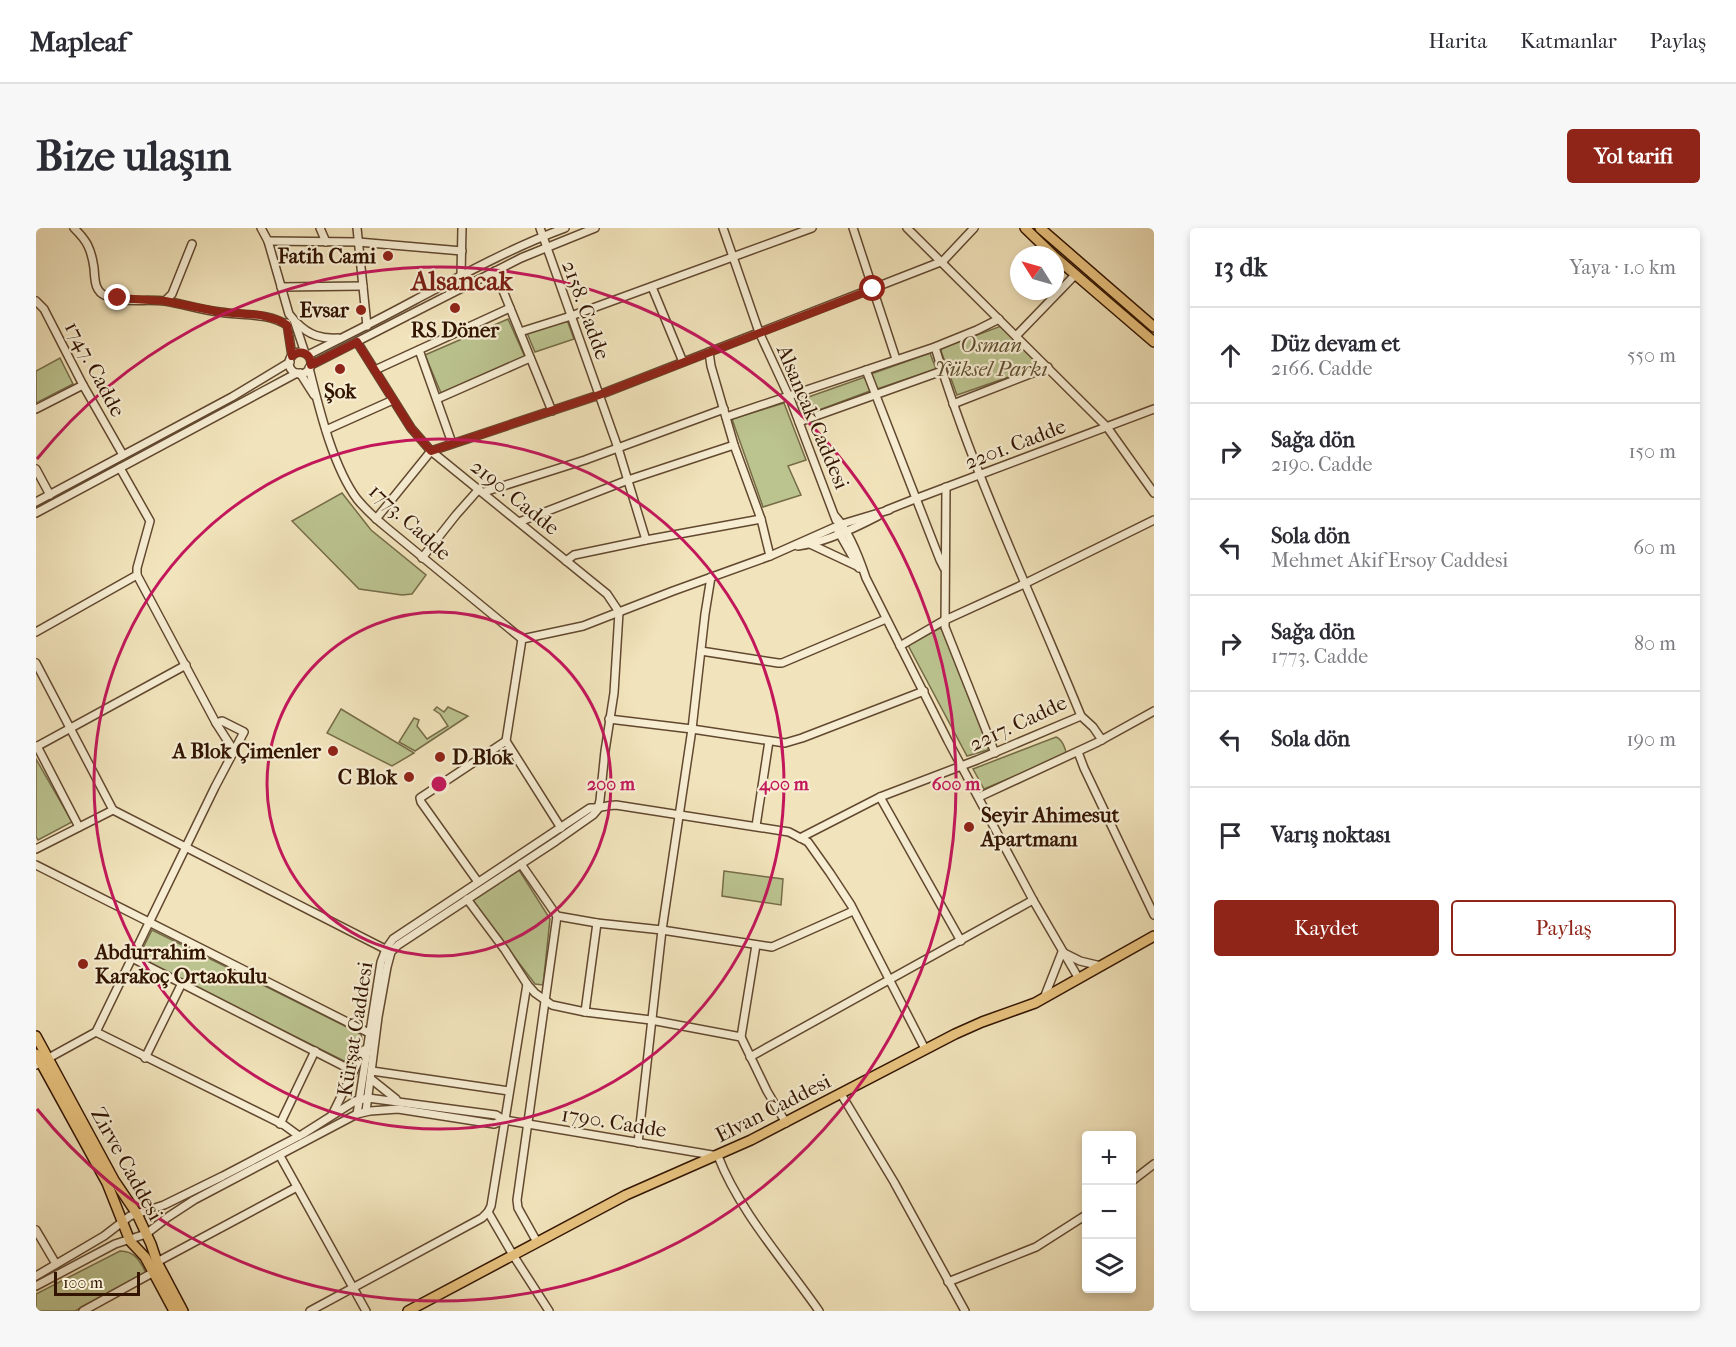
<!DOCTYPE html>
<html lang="tr">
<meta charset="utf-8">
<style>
body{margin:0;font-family:"IM FELL French Canon",serif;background:#f7f7f7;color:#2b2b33}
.controls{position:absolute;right:18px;bottom:18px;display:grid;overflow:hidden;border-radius:6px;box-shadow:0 3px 9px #0003}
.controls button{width:54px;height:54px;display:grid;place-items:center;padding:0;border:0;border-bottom:2px solid #e1e1e2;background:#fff;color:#2b2b33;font:30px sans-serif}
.compass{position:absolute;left:974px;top:18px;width:54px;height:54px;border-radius:50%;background:#fff;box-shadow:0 3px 9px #0003;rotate:307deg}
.scale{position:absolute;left:18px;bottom:15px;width:86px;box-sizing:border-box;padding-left:6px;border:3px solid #321400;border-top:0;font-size:16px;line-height:21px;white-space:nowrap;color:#321400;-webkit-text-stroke:4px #f6edd3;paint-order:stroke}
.stop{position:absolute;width:18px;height:18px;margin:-14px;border:4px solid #8f2418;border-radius:50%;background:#fff}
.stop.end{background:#8f2418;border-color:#fff;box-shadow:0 2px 6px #0008}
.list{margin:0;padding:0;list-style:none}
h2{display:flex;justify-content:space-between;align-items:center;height:78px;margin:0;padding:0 24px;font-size:26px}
h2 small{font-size:20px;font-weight:400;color:#7c7c81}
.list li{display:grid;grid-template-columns:39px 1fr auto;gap:18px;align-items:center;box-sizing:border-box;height:96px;padding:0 24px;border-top:2px solid #e1e1e2}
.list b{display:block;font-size:22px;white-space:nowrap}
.list p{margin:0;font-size:20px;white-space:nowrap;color:#7c7c81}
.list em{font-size:20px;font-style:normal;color:#7c7c81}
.actions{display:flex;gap:12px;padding:18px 24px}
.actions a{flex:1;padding:14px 0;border:2px solid #8f2418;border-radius:6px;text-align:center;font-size:21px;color:#8f2418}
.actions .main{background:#8f2418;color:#fff}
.icon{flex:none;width:33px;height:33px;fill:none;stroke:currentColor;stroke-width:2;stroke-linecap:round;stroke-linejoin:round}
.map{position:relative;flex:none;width:1118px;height:1083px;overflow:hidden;border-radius:6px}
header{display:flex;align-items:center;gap:36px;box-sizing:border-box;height:84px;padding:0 30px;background:#fff;border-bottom:2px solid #e1e1e2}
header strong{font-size:28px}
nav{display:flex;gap:33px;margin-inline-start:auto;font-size:21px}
.intro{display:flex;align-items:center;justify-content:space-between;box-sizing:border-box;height:144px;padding:0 36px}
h1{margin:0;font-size:42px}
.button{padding:15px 27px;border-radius:6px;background:#8f2418;color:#fff;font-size:21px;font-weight:700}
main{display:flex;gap:36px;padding:0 36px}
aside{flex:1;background:#fff;border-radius:6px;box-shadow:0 3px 9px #0003}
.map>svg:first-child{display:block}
.green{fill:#bbc38f;stroke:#766c48;stroke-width:1.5}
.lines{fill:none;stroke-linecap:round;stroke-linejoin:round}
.minor-casing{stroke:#62482f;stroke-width:10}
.major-casing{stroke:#321400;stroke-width:12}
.minor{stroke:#f6edd3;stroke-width:7}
.major{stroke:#e8c27e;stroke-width:9}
.route{stroke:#8f2418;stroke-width:8}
.ring{fill:none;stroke:#c2185b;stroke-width:3}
.poi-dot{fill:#8f2418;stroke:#f6edd3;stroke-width:2}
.labels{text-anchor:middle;stroke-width:4.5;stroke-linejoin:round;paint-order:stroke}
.poi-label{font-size:21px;font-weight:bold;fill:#321400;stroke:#f6edd3;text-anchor:end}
.street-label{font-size:21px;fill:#321400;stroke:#f6edd3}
.park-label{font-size:21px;font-style:italic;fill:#625132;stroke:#f6edd3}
.district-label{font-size:27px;font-weight:bold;fill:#7a1f14;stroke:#f6edd3}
.centre{fill:#c2185b;stroke:#f6edd3;stroke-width:3}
.ring-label{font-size:18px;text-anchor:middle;font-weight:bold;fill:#c2185b;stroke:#f6edd3;stroke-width:4.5;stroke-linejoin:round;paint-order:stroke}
</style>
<header>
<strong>Mapleaf</strong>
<nav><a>Harita</a><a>Katmanlar</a><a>Paylaş</a></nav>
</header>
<div class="intro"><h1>Bize ulaşın</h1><a class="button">Yol tarifi</a></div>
<main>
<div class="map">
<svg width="1118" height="1083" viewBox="0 0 1118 1083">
<rect width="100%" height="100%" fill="#f1e3bb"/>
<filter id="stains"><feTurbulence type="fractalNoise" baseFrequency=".00333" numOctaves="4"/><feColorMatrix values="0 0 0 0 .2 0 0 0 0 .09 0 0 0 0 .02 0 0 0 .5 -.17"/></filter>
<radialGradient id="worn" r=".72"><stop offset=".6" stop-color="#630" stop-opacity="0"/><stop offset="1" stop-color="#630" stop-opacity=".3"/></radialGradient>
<g class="green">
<polygon points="472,91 489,129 405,165 389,127"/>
<polygon points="531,92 538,111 499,124 491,105"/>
<polygon points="965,98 1003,136 1002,139 921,167 905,123 906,120"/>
<polygon points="894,125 900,141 841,161 835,146"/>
<polygon points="24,130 37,156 0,175 0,143"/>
<polygon points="829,149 834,163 767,188 762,174 764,172"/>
<polygon points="748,175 770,232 752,238 765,267 727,279 696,191"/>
<polygon points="306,265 335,302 390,347 376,366 366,367 323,361 256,293"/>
<polygon points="904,400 907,403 952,518 952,522 931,528 873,419 873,417"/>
<polygon points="401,479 408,484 412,479 432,488 379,523 363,514 378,490 383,492 381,498 391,511 412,498 404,486 398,482"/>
<polygon points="305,481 378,525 356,538 291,505"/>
<path d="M1020,509C1026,511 1030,521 1030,526L948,561L937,541Z"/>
<polygon points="0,531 36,594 2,612 0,609"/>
<polygon points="483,642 514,691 507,757 499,756 436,673"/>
<polygon points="688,643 747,651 745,677 686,668"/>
<polygon points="116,702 325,806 326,811 312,835 102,730"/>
<path d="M84,1023C99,1023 104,1033 110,1045L39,1083H0V1066Z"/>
</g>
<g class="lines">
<defs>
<g id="minor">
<path d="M38,0C43,5 49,11 52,18C55,24 57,33 58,40C59,51 58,63 70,68C87,75 111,71 129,73C148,76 165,82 184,84C207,88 230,84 251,97"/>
<polyline points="225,0 232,13 253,86 258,92 269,125"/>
<polyline points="284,0 290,14"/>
<polyline points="321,0 331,98"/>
<polyline points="504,0 582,220 610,312"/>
<polyline points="687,0 723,104 755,173 800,292"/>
<polyline points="817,0 860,131"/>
<polyline points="871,0 1071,199 1118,265"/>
<polyline points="232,13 322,14 426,23"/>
<polyline points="459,43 516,183"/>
<polyline points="425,48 426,0"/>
<polyline points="245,59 327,58"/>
<polyline points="616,59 647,134"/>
<polyline points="0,73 8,81 47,157 87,227"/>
<polyline points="129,73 136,66 156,16"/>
<polyline points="251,95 256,128"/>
<path d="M261,95C273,107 285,111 302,110"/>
<polyline points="484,104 535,88 776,0"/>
<polyline points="980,108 1039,47"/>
<polyline points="321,114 375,200 395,223 571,366 583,384"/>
<polyline points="383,122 416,215"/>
<polyline points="673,124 675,138 698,217 725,291 734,328"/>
<circle cx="264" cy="135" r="11"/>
<path d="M272,127C308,109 344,91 379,72C428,46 477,19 529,0"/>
<polyline points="275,137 485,30 559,0"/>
<path d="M273,140C283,180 297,239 321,271C330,282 340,291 351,300L486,411"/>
<polyline points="339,142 474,80"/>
<polyline points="830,142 904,332 908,340"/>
<polyline points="264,145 278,167"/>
<polyline points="401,171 494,130"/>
<polyline points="917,176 1012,139"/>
<polyline points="0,181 47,157"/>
<polyline points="690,189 899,119 941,102 963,91"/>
<polyline points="763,194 906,143"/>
<polyline points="290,202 357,172"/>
<polyline points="0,241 14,267"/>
<polyline points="910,259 909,399 959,525"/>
<polyline points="448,264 549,232 688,181"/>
<polyline points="0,274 196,169 254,134"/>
<polyline points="851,282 879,271 1118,181"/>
<polyline points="0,285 261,145"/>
<path d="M800,289C814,305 823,329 830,350L912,513L997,672L1043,751"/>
<polyline points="340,291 395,223 563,167 907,33 938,0"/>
<polyline points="483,294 592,252 698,217"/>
<polyline points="802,303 823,340"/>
<polyline points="774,316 821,338"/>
<path d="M762,318C787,315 819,300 842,288"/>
<polyline points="386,330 420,287 443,261"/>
<polyline points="530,333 538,327 610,312 725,291"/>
<polyline points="101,347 180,495 198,523"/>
<polyline points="0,404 101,347 101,340 114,293 84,240"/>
<polyline points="864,418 907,393 988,356 1118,292"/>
<polyline points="665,423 742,435 746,435 850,391"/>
<polyline points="0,435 77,582 353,723"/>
<polyline points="1045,488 1057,499 1066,512"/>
<polyline points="573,491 656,501 749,515 766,510 888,463"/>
<polyline points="1,518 43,599"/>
<polyline points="0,519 150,437"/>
<polyline points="1042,524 1048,540 1118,687"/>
<polyline points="844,569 925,713"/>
<polyline points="943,569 1062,514 1118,483"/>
<polyline points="720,598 733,513"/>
<polyline points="525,600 470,513 486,411 547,398 637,363 734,328 806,296 853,282"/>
<path d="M764,610L844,569L941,532L1045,488C995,365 937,246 899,119"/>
<polyline points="0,621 77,582"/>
<polyline points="485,636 521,688 561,695 626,702 736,719 817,683"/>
<polyline points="0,637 333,805"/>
<polyline points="442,654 385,574 384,570 470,513"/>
<polyline points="431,671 469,722 491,756 499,765 516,777 549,784 615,792 705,809 731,863 750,895"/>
<polyline points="96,730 317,843"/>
<polyline points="1008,770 1026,724 1044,733 1065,738"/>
<polyline points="549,784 561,695"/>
<polyline points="60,804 248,897 263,908"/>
<polyline points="705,809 720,717"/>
<polyline points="714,829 997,672"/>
<polyline points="109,830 146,755"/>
<polyline points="0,837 60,804 179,559 208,504 186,493 180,495"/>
<polyline points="336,843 473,863"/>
<polyline points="335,851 360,871"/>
<polyline points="805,866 858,954 929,1083"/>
<polyline points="330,883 342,789 351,739 355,724 362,717 520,613 557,587 562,581 564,572 569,523 578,465 583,384"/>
<path d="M321,886L345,734L350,721L357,711L554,580C563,581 570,577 580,577L753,604L772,614L794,645L815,677L889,821"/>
<polyline points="296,887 328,822"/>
<polyline points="244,896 279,823"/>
<polyline points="602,915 626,702 656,501 669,386 675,349"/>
<polyline points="244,928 330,1083"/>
<polyline points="1096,953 1118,936"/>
<polyline points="452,984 477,1027 513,1083"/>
<polyline points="0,1002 20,1036"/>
<polyline points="501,1014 482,980 481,972 521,688"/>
<polyline points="121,1034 261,959"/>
<path d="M0,1048L68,1008L94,988L128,977L187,948L267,906L319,873L332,870L460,887L468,892L682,928C703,983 749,1034 783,1083"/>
<polyline points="912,1054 1000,1019 1050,987"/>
<polyline points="0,1058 79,1016 110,1006 132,989 158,972 321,886 334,883 362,881 458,896 468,892"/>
<polyline points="47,1083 118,1044"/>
<polyline points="274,1083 446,990 452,984 455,978 491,756"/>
</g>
<g id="major">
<polyline points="989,0 1017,27"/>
<polyline points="1004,0 1118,99"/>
<polyline points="1019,29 1118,114"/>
<polyline points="0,808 78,952 101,986 115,1016 121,1034 147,1083"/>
<polyline points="0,826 71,955 94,1013 109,1029 138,1083"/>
<polyline points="372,1083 590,967 715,912 919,806 946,794 999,775 1118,708"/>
</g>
</defs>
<use href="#minor" class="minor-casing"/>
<use href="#major" class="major-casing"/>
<use href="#minor" class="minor"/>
<use href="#major" class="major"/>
</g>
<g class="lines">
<path class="route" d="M82,70L129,73L184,84L224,87L242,92L251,97L256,128C265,121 275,125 275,137L321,114L375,200L395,223L563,167L837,61"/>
</g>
<g class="ring">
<circle cx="403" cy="556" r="172"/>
<circle cx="403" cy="556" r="345"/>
<path d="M1 231A517 517 0 1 1 1 881"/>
</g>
<g class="poi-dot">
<circle cx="352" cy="28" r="6"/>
<circle cx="419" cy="80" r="6"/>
<circle cx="325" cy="82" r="6"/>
<circle cx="304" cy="141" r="6"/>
<circle cx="297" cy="523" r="6"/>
<circle cx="404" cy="529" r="6"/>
<circle cx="373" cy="549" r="6"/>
<circle cx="933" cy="599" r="6"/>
<circle cx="47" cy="736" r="6"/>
</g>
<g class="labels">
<g class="poi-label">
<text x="340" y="35">Fatih Cami</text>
<text x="313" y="89">Evsar</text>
<text x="419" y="109" text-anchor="middle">RS Döner</text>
<text x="304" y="170" text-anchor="middle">Şok</text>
<text x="285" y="530">A Blok Çimenler</text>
<text x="416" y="536" text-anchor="start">D Blok</text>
<text x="361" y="556">C Blok</text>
<text x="945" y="594" text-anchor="start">Seyir Ahimesut<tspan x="945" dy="24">Apartmanı</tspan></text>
<text x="59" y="731" text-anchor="start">Abdurrahim<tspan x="59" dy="24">Karakoç Ortaokulu</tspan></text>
</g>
<g class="street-label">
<text transform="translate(550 82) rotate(70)" y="7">2158. Cadde</text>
<text transform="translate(59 141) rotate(62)" y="7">1747. Cadde</text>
<text transform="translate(777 189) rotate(67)" y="7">Alsancak Caddesi</text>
<text transform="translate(979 216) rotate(-21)" y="7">2201. Cadde</text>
<text transform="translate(479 269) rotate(39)" y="7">2190. Cadde</text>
<text transform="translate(374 294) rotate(42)" y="7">1773. Cadde</text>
<text transform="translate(982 495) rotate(-25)" y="7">2217. Cadde</text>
<text transform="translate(319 801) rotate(-81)" y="7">Kürşat Caddesi</text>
<text transform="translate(737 880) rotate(-27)" y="7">Elvan Caddesi</text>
<text transform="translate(578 894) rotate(9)" y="7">1790. Cadde</text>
<text transform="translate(91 936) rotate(61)" y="7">Zirve Caddesi</text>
</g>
<g class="park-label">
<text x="955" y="124">Osman<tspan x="955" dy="24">Yüksel Parkı</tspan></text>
</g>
<g class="district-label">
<text x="426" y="62">Alsancak</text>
</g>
</g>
<circle cx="403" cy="556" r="9" class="centre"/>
<g class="ring-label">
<text x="575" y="562">200 m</text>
<text x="748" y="562">400 m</text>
<text x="920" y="562">600 m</text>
</g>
<rect width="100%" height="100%" filter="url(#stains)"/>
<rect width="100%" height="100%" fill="url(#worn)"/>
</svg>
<div class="controls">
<button>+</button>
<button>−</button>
<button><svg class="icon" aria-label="layers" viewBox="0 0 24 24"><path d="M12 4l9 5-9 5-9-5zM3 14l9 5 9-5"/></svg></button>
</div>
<svg class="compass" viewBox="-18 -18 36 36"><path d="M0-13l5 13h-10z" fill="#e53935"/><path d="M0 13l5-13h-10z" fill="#7c7c81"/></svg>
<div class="scale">100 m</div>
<div class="stop" style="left:837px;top:61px"></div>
<div class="stop end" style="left:82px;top:70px"></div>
</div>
<aside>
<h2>13 dk<small>Yaya · 1.0 km</small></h2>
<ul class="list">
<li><svg class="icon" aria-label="ahead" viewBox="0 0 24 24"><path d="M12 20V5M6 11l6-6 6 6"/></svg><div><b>Düz devam et</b><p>2166. Cadde</p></div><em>550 m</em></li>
<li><svg class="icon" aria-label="right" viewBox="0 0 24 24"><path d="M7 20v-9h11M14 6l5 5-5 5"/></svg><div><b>Sağa dön</b><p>2190. Cadde</p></div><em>150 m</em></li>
<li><svg class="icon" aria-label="left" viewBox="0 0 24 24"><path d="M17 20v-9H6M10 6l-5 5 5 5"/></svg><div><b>Sola dön</b><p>Mehmet Akif Ersoy Caddesi</p></div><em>60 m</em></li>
<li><svg class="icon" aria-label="right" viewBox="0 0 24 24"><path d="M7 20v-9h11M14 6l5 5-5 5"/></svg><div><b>Sağa dön</b><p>1773. Cadde</p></div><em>80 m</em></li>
<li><svg class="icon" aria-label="left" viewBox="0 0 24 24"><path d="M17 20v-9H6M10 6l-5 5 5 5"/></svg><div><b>Sola dön</b></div><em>190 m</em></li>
<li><svg class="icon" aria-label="arrive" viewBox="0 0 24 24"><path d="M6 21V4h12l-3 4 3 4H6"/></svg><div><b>Varış noktası</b></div></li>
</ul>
<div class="actions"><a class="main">Kaydet</a><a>Paylaş</a></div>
</aside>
</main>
